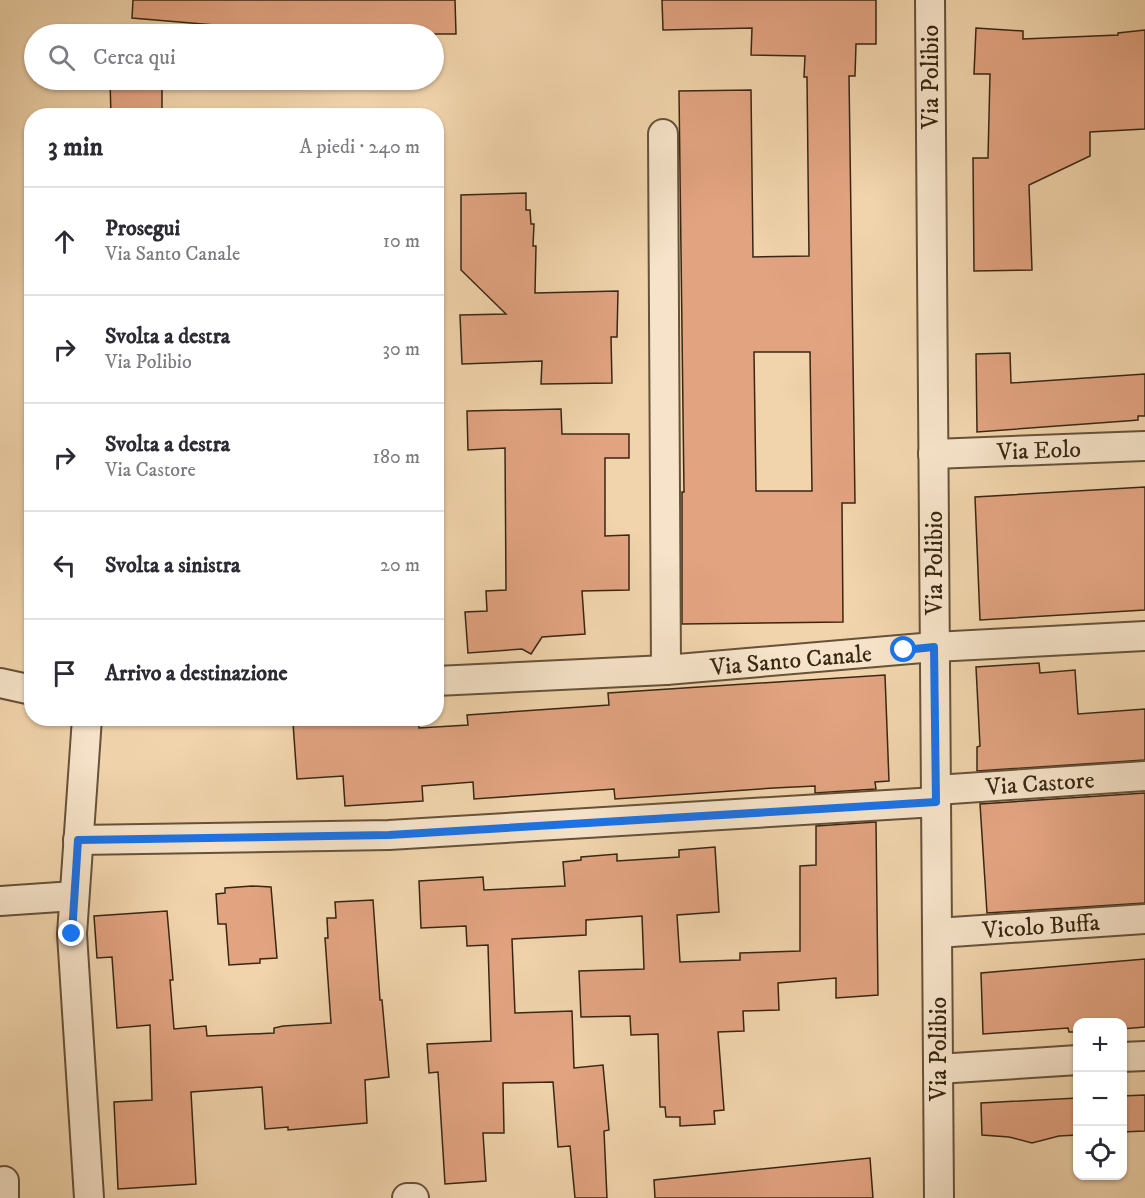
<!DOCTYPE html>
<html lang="it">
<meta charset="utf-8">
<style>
body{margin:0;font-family:"IM FELL DW Pica",serif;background:#f2f2f3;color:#2b2b33}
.controls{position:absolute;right:18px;bottom:18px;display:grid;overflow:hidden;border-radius:12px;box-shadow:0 2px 4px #0004}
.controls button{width:54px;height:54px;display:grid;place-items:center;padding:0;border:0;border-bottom:2px solid #e1e1e2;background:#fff;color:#2b2b33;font:30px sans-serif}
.stop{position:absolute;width:18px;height:18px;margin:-14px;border:4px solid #1a73e8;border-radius:50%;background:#fff}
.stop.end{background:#1a73e8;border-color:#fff;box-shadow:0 2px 6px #0008}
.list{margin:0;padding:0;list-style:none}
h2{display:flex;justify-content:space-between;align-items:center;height:78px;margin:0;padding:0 24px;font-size:26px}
h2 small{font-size:20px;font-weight:400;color:#7c7c81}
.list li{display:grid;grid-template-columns:39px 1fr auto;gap:18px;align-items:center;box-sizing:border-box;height:108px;padding:0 24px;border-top:2px solid #e1e1e2}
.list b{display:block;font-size:22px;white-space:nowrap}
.list p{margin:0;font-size:20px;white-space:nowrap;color:#7c7c81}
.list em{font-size:20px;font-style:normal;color:#7c7c81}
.icon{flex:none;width:33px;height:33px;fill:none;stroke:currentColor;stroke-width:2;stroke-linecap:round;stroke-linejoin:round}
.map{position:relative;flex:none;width:1145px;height:1198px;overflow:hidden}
.search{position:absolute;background:#fff;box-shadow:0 2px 4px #0004;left:24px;top:24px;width:420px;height:66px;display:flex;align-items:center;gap:15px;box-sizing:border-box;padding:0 21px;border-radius:33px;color:#7c7c81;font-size:22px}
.panel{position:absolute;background:#fff;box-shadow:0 2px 4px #0004;left:24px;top:108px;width:420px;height:618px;border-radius:24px}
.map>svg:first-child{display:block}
.building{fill:#e2a381;stroke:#372713;stroke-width:1.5;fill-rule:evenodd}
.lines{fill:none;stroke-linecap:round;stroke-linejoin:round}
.minor-casing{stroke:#665239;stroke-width:32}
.minor{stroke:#f6e3c9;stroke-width:28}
.route{stroke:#1a73e8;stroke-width:8}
.labels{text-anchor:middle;stroke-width:5;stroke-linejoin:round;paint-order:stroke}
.street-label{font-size:24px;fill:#372713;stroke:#f6e3c9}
</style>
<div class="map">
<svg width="1145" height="1198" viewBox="0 0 1145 1198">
<rect width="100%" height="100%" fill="#f1d4ac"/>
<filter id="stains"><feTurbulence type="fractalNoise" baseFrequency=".00333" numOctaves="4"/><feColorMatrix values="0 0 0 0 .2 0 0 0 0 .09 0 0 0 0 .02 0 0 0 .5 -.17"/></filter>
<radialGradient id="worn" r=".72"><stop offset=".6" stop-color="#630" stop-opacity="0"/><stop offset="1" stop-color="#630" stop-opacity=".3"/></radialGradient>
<g class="building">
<polygon points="133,0 455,0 456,34 323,34 132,18"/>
<path d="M662,0H876V44H856L855,76H849L855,503H842L843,622L682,624V492H684L679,91L751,90L753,257L809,256L807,77H804L805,56L751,55L752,28L663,30ZM754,352H810L812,491H756Z"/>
<polygon points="976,28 1023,31 1023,39 1118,35 1118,33 1145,30 1145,129 1090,132 1090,156 1029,185 1032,270 974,271 973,158 988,158 990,74 974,74"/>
<polygon points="110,80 162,80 162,116 111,116"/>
<polygon points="526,193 526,210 530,210 531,224 534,224 533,246 536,246 535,293 618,291 617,337 611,337 612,383 541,384 542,361 462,364 460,315 506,314 461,270 461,195"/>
<polygon points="1010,353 1011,383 1145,374 1145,416 1138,416 1138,420 1126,421 977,432 976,354"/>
<polygon points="561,409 562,434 629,434 629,458 605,458 605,536 629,535 629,590 582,591 585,634 542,637 531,654 522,649 468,653 465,612 487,611 486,591 506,590 505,448 468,450 467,411"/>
<polygon points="1145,487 1145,610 980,620 975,497"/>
<polygon points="1039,663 1040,673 1075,670 1078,714 1145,709 1145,760 977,771 977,747 980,746 976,667"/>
<polygon points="885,675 889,781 875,782 876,789 815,793 815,786 774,788 615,799 614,789 474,799 473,782 422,786 423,801 345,806 343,776 297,779 293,723 418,718 419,728 468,725 467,715 609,705 608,693"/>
<polygon points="1145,793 1145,903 987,913 980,804"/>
<polygon points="876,822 878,995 836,998 836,978 778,983 779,1010 743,1011 744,1031 718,1032 724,1110 714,1111 715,1124 680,1126 680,1117 666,1117 665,1107 660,1107 658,1034 631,1035 630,1016 581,1017 579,971 644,969 642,916 586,920 586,935 512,939 515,1013 572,1011 574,1068 603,1065 609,1130 604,1131 607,1198 575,1198 570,1146 558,1147 553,1082 503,1083 504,1133 483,1133 486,1181 445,1184 438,1072 429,1073 427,1044 491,1041 488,945 467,946 466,926 421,928 419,881 483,877 484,890 565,886 563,862 581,860 581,857 617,854 617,861 679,857 679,850 715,847 719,912 677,915 680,962 740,960 740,953 800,951 800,866 816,865 816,826"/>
<polygon points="252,886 271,887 277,958 260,959 260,963 229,965 226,924 218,924 216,894 225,893 225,888"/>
<polygon points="373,900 380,1000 382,1000 389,1077 365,1080 367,1123 288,1130 288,1127 265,1129 262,1087 191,1092 196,1184 118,1189 114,1102 152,1100 150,1025 117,1028 112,957 97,958 94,916 167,911 173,980 170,980 174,1029 206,1026 207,1036 274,1033 274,1028 283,1026 331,1023 325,938 328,938 327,918 336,918 335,902"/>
<polygon points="1145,959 1145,1027 1122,1029 1122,1023 1077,1023 1077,1032 1069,1032 1068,1028 983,1034 981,973"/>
<polygon points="1145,1095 1145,1131 1122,1132 1122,1096"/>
<polygon points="1077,1098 1077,1135 1059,1136 1032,1143 1009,1137 982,1135 981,1103"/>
<polygon points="870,1158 873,1198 655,1198 654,1180"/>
</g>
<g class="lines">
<defs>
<g id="minor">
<polyline points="930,0 939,1198"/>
<polyline points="663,134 666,670"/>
<polyline points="933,454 1145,446"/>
<polyline points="436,681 666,670 934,647 1145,636"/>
<polyline points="0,683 32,690"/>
<polyline points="87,718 72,934 89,1198"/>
<polyline points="936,790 1145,776"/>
<polyline points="78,840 389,835 936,802"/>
<polyline points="0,901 74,896"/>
<polyline points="937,933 1145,919"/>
<polyline points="1122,1057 1145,1056"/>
<polyline points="938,1069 1078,1060"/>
<polyline points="4,1198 4,1181"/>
<polyline points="407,1198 414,1198"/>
</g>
</defs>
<use href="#minor" class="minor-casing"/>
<use href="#minor" class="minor"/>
</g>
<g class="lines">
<polyline class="route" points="72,934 78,840 389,835 936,802 934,647 904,650"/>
</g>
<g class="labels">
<g class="street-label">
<text transform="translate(930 77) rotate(-90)" y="8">Via Polibio</text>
<text transform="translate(1039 450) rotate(-2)" y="8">Via Eolo</text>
<text transform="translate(934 563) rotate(-90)" y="8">Via Polibio</text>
<text transform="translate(791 660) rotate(-5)" y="8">Via Santo Canale</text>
<text transform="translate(1040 783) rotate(-4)" y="8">Via Castore</text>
<text transform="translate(1041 926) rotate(-4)" y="8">Vicolo Buffa</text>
<text transform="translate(938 1049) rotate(-90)" y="8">Via Polibio</text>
</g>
</g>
<rect width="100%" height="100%" filter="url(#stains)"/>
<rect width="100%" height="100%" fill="url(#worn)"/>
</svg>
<div class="controls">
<button>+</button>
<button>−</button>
<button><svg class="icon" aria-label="locate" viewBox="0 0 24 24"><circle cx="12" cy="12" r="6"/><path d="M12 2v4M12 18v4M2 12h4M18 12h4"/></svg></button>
</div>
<div class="stop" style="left:904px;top:650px"></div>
<div class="stop end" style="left:72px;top:934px"></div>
<div class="search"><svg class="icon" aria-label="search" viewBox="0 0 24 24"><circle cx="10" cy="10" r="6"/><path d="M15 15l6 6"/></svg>Cerca qui</div>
<section class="panel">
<h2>3 min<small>A piedi · 240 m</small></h2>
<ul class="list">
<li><svg class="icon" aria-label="ahead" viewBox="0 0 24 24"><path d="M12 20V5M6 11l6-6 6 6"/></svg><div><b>Prosegui</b><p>Via Santo Canale</p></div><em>10 m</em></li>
<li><svg class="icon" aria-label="right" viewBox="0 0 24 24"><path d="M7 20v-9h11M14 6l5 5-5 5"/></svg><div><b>Svolta a destra</b><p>Via Polibio</p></div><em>30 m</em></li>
<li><svg class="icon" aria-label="right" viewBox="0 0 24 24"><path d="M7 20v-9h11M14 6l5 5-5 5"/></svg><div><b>Svolta a destra</b><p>Via Castore</p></div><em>180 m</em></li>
<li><svg class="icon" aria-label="left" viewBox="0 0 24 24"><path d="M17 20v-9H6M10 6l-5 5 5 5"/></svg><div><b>Svolta a sinistra</b></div><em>20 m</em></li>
<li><svg class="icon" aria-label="arrive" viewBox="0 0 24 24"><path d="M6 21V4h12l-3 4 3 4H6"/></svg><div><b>Arrivo a destinazione</b></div></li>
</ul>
</section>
</div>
